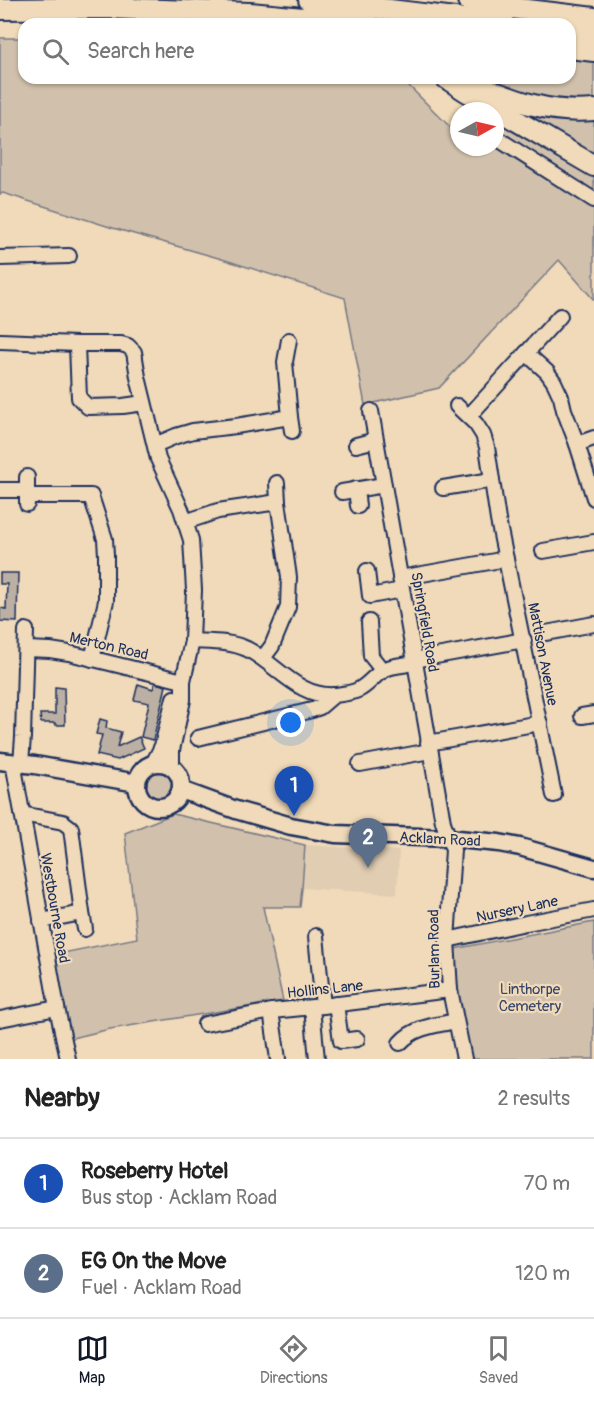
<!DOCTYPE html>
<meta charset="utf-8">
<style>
body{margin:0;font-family:Pangolin,sans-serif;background:#f6f6f6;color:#222}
.compass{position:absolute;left:450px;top:102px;width:54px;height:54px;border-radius:50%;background:#fff;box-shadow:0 2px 4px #0004;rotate:82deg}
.you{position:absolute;left:291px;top:723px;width:21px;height:21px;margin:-15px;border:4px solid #fff;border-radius:50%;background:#1a73e8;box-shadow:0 0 0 9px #1a73e833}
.badge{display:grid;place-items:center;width:39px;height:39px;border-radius:50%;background:#111827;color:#fff;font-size:20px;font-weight:700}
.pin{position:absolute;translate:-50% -50px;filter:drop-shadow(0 2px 3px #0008)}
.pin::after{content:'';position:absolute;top:32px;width:21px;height:18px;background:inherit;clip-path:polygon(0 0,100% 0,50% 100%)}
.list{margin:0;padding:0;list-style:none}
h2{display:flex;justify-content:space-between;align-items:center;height:78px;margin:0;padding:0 24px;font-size:26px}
h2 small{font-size:20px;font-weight:400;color:#767676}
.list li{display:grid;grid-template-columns:39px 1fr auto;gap:18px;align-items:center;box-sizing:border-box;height:90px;padding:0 24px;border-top:2px solid #e0e0e0}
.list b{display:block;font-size:22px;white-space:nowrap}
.list p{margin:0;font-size:20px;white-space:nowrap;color:#767676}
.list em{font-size:20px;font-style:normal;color:#767676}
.icon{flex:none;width:33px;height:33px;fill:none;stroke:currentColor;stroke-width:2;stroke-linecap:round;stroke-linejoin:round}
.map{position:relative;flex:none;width:594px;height:1059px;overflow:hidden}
.search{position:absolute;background:#fff;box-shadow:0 2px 4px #0004;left:18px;right:18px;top:18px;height:66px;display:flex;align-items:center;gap:15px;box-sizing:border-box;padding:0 21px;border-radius:18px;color:#767676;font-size:22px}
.sheet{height:258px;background:#fff}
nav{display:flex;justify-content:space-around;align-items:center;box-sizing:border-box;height:84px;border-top:2px solid #e0e0e0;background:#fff;font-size:16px;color:#767676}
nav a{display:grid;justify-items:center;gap:3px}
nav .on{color:#111827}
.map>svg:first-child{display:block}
.built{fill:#e0cdb2}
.green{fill:#d1c1ac;stroke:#767885;stroke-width:1.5}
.building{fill:#bbb0a3;stroke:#1b2f5e;stroke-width:1.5}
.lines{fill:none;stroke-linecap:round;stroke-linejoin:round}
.minor-casing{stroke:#1b2f5e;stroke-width:18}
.major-casing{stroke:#1b2f5e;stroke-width:21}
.highway-casing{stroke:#1b2f5e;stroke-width:24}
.minor{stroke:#f0dab9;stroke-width:14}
.major{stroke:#f0dab9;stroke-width:16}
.highway{stroke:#f0dab9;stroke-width:20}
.labels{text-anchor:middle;stroke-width:4.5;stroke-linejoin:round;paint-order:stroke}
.street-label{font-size:15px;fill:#1b2f5e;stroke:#f0dab9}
.park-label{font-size:15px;fill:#36456a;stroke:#f0dab9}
</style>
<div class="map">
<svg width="594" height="1059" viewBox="0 0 594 1059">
<rect width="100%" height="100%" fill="#f0dab9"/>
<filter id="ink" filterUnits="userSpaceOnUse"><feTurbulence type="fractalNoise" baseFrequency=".0167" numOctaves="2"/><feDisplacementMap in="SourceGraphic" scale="12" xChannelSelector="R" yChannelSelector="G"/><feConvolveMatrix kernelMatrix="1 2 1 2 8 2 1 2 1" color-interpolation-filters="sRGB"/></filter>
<g filter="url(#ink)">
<polygon class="built" points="305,845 399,851 397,894 302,888"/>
<g class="green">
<polygon points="0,38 24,38 24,78 401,78 455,132 459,131 459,147 495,147 495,145 594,205 594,300 559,260 439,388 365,405 345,298 222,259 113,228 3,193 0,194"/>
<polygon points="570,56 594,59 594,105 578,107 471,78 570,78"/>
<polygon points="478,90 594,115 594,159"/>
<polygon points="495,115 594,170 594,195 495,133"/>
<circle cx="160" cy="786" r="14"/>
<polygon points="173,814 305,845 302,888 300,907 263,907 283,1001 110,1029 68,1039 53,955 137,938 125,833"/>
<polygon points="594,922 594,1059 472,1059 458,999 454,949"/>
</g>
<g class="building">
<polygon points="0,573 18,573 17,622 0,621 0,608 6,609 7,584 0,584"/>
<polygon points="155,683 166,686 153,740 141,737 149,703 134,700 138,684 153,689"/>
<polygon points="55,687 64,688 65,725 55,725 55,723 41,723 40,714 55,714"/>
<polygon points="100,719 107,721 106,728 121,732 117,747 139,737 144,748 118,760 97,755 102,735 96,734"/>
</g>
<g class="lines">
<defs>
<g id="minor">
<polyline points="495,137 594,200"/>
<polyline points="0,258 69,256"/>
<polyline points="289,340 285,362 290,417 292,431"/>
<polyline points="0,341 77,344 121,344 128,346 134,352 138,377 158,459 181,509 191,540 194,590 192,641 183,681 183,700 172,750 172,767"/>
<polyline points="77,344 79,398 88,407 123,406 144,403"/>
<polyline points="526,353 547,372 554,382 561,397 564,410 577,444 594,498"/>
<polyline points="457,406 476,424 483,435 487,447 498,520 554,795"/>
<polyline points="371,411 443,822 453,850 447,940 450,990 464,1059"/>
<polyline points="469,416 560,316"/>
<polyline points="577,444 594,438"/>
<polyline points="155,445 176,436 193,431 236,426 290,417"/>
<polyline points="356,445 376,440"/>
<polyline points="27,477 27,504"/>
<polyline points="443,488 492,480"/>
<polyline points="356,489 358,506"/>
<polyline points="0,490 27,490"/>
<polyline points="342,492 384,485"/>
<polyline points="27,496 91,496 105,539 106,555 106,601 92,659"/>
<polyline points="185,522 218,511 278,502"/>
<polyline points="543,551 594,542"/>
<polyline points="367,571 370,596 402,590"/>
<polyline points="400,578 506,559"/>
<polyline points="369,622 371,656 383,671"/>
<polyline points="546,633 594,624"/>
<path d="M192,641C209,642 230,641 247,649C277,664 298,698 335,695C342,694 352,693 358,690C367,686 374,676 383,670C392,665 405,665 415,663"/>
<polyline points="26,649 50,650 69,653 183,681"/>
<polyline points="263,658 272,646 288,607 289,577 278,502 277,483"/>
<polyline points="414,660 524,640"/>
<polyline points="582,716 594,714"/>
<polyline points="198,738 312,710 320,707 334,695"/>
<polyline points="428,743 540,723"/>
<polyline points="13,762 57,1008 68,1059"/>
<polyline points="21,763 23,737 26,630"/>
<polyline points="153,764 162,746 174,698"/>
<polyline points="360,764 430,751"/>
<polyline points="22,814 63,822 71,828 82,913 41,921"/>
<polyline points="82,913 85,929"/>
<polyline points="316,936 323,1006"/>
<polyline points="447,940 526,923 594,910"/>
<polyline points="336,1004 341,1041 357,1039"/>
<polyline points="312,1008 317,1059"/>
<polyline points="271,1011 278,1059"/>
<polyline points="0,1019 57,1008"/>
<polyline points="205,1024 272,1011 323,1006 450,990"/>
<path d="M400,1043C414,1027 436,1025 456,1021"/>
</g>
<g id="major">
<polyline points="0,761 35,765 137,783"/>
<circle cx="159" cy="785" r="22"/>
<polyline points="181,790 236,810 291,826 335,834 448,838 499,843 520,847 594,868"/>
</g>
<g id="highway">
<polyline points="309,0 504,24"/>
<polyline points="468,0 511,8 594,18"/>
<polyline points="0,9 104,8 250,13 368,24"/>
<polyline points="570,32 594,35"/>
<polyline points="570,48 594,51"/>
<polyline points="446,78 466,91 594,166"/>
<path d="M475,84C515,101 550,114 594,110"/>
</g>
</defs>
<use href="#minor" class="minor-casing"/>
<use href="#major" class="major-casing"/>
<use href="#highway" class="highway-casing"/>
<use href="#minor" class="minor"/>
<use href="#major" class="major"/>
<use href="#highway" class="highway"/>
</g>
</g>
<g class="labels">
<g class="street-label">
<text transform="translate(425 622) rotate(80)" y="5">Springfield Road</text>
<text transform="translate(109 646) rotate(13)" y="5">Merton Road</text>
<text transform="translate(543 654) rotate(79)" y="5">Mattison Avenue</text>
<text transform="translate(440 839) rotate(3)" y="5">Acklam Road</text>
<text transform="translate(55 908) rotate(80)" y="5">Westbourne Road</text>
<text transform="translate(517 909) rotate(-12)" y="5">Nursery Lane</text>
<text transform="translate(434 949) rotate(-91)" y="5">Burlam Road</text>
<text transform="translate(325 989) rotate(-6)" y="5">Hollins Lane</text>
</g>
<g class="park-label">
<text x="530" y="994">Linthorpe<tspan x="530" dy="17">Cemetery</tspan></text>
</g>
</g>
</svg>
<svg class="compass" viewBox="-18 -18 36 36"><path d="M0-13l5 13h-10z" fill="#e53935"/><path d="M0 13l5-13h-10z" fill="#767676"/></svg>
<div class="you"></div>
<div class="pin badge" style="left:294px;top:816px;background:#1a4fb4">1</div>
<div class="pin badge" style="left:368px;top:868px;background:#5c6f8a">2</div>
<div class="search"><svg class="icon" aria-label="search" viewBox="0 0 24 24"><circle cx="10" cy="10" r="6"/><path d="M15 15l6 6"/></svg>Search here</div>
</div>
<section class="sheet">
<h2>Nearby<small>2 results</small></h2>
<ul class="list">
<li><span class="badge" style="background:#1a4fb4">1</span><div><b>Roseberry Hotel</b><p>Bus stop · Acklam Road</p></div><em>70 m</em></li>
<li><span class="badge" style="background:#5c6f8a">2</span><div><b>EG On the Move</b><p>Fuel · Acklam Road</p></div><em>120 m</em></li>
</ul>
</section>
<nav>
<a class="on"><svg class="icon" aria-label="map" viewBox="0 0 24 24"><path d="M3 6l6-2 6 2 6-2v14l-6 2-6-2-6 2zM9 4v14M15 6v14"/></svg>Map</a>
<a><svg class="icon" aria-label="directions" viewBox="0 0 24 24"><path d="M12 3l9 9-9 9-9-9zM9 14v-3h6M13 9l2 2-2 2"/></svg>Directions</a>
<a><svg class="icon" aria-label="saved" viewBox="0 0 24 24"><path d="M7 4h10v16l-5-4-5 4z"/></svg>Saved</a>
</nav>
